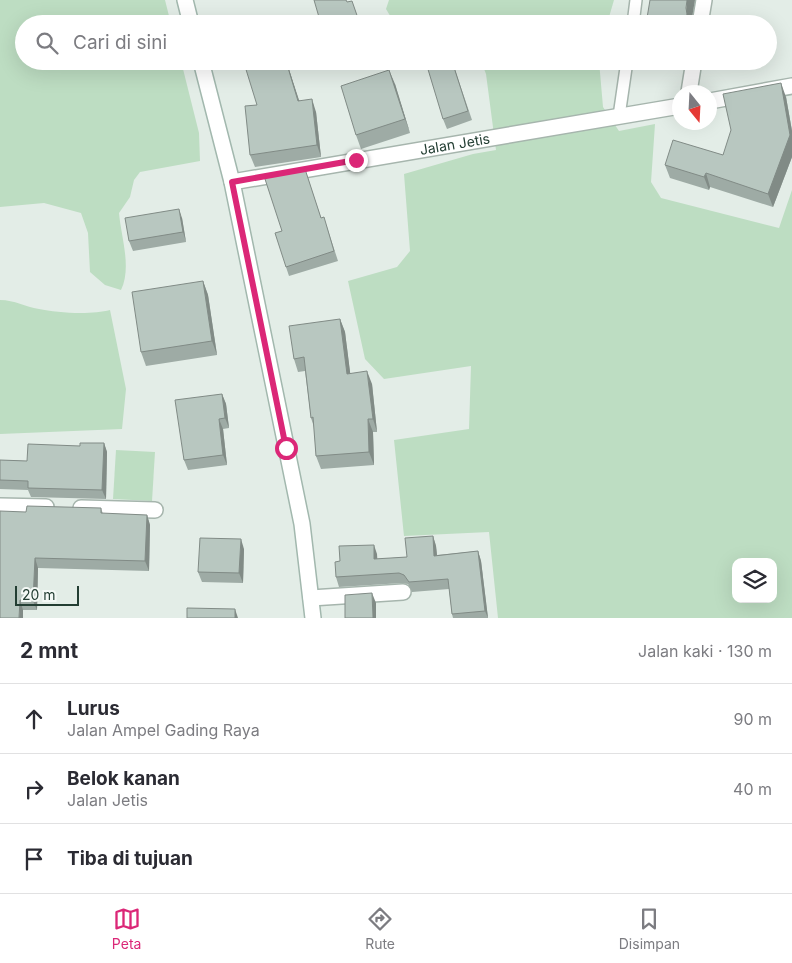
<!DOCTYPE html>
<html lang="id">
<meta charset="utf-8">
<style>
body{margin:0;font-family:Inter,sans-serif;background:#f2f2f3;color:#2b2b33}
.controls{position:absolute;right:15px;bottom:15px;display:grid;overflow:hidden;border-radius:10px;box-shadow:0 5px 20px #0002}
.controls button{width:45px;height:45px;display:grid;place-items:center;padding:0;border:0;border-bottom:1px solid #e1e1e2;background:#fff;color:#2b2b33;font:25px sans-serif}
.compass{position:absolute;left:672px;top:85px;width:45px;height:45px;border-radius:50%;background:#fff;box-shadow:0 5px 20px #0002;rotate:162deg}
.scale{position:absolute;left:15px;bottom:12px;width:64px;box-sizing:border-box;padding-left:5px;border:2px solid #233e33;border-top:0;font-size:14px;line-height:18px;white-space:nowrap;color:#233e33;-webkit-text-stroke:4px #f4f9f6;paint-order:stroke}
.stop{position:absolute;width:15px;height:15px;margin:-11px;border:4px solid #db2777;border-radius:50%;background:#fff}
.stop.end{background:#db2777;border-color:#fff;box-shadow:0 1px 5px #0008}
.list{margin:0;padding:0;list-style:none}
h2{display:flex;justify-content:space-between;align-items:center;height:65px;margin:0;padding:0 20px;font-size:21px}
h2 small{font-size:16px;font-weight:400;color:#7c7c81}
.list li{display:grid;grid-template-columns:32px 1fr auto;gap:15px;align-items:center;box-sizing:border-box;height:70px;padding:0 20px;border-top:1px solid #e1e1e2}
.list b{display:block;font-size:19px;white-space:nowrap}
.list p{margin:0;font-size:16px;white-space:nowrap;color:#7c7c81}
.list em{font-size:16px;font-style:normal;color:#7c7c81}
.icon{flex:none;width:28px;height:28px;fill:none;stroke:currentColor;stroke-width:2;stroke-linecap:round;stroke-linejoin:round}
.map{position:relative;flex:none;width:792px;height:618px;overflow:hidden}
.search{position:absolute;background:#fff;box-shadow:0 5px 20px #0002;left:15px;right:15px;top:15px;height:55px;display:flex;align-items:center;gap:12px;box-sizing:border-box;padding:0 18px;border-radius:28px;color:#7c7c81;font-size:19px}
.sheet{height:275px;background:#fff}
nav{display:flex;justify-content:space-around;align-items:center;box-sizing:border-box;height:70px;border-top:1px solid #e1e1e2;background:#fff;font-size:14px;color:#7c7c81}
nav a{display:grid;justify-items:center;gap:2px}
nav .on{color:#db2777}
.map>svg:first-child{display:block}
.green{fill:#bdddc2;fill-rule:evenodd}
.lines{fill:none;stroke-linecap:round;stroke-linejoin:round}
.lane-casing{stroke:#a6b5ad;stroke-width:14}
.street-casing{stroke:#a6b5ad;stroke-width:18}
.secondary-casing{stroke:#a2b8ae;stroke-width:18}
.lane{stroke:#fff;stroke-width:11}
.street{stroke:#fff;stroke-width:15}
.secondary{stroke:#fff;stroke-width:15}
.wall{fill:#9eaba5}
.shaded-wall{fill:#818b86}
.building{fill:#b8c7c0;stroke:#818b86}
.route{stroke:#db2777;stroke-width:6}
.labels{text-anchor:middle;stroke-width:4;stroke-linejoin:round;paint-order:stroke}
.street-label{font-size:14px;fill:#233e33;stroke:#f4f9f6}
</style>
<div class="map">
<svg width="792" height="618" viewBox="0 0 792 618">
<rect width="100%" height="100%" fill="#e3ede7"/>
<g class="green">
<path d="M0,0H165L171,24H24V61H181L199,133L200,161L140,172L134,180L130,197L119,213C121,237 132,267 121,290L105,285L90,272L88,233L81,213L44,203L0,207Z"/>
<polygon points="389,0 614,0 607,24 395,24 386,9"/>
<path d="M481,61H599L603,107L619,131L655,124L651,182L661,198L779,228L792,190V618H498L489,532L404,536L394,440L469,429L471,366L384,379L365,359L348,281L397,267L410,251L404,174L473,154L496,150L486,74ZM736,562H773V599H736Z"/>
<path d="M0,300C15,300 25,307 39,309C57,313 92,315 110,310L126,389L122,429L0,434Z"/>
<polygon points="116,450 155,452 152,501 113,499"/>
</g>
<g class="lines">
<defs>
<g id="lane">
<polyline points="633,24 636,0"/>
<polyline points="619,116 627,61"/>
</g>
<g id="street">
<polyline points="700,24 704,0"/>
<polyline points="689,92 694,61"/>
<polyline points="710,101 792,86"/>
<path id="s1" d="M232,182L680,106"/>
<polyline points="0,506 46,507"/>
<polyline points="81,508 155,510"/>
<polyline points="311,598 403,592"/>
</g>
<g id="secondary">
<polyline points="185,0 191,24"/>
<polyline points="201,61 232,182 302,524 313,618"/>
</g>
</defs>
<use href="#lane" class="lane-casing"/>
<use href="#street" class="street-casing"/>
<use href="#secondary" class="secondary-casing"/>
<use href="#lane" class="lane"/>
<use href="#street" class="street"/>
<use href="#secondary" class="secondary"/>
</g>
<g class="wall">
<polygon points="248,61 286,61 299,100 316,112 321,157 255,167 250,155 257,105"/>
<polygon points="452,61 472,120 447,129 443,119"/>
<polygon points="650,61 684,61 683,66"/>
<polygon points="395,84 410,133 361,149 356,135"/>
<polygon points="786,97 792,131 792,157 773,207 710,187 709,190 670,178 665,165 723,155"/>
<polygon points="305,169 321,218 327,227 338,261 289,276 286,267 282,231"/>
<polygon points="182,218 186,242 133,251 129,241"/>
<polygon points="203,281 208,295 217,355 146,366 141,352"/>
<polygon points="340,319 345,332 350,373 372,384 377,432 373,432 374,465 321,469 316,456 314,427 311,418 305,371 298,372 294,359"/>
<polygon points="222,394 226,404 229,428 223,429 227,465 188,470 184,460"/>
<polygon points="104,443 107,452 106,499 31,497 28,490 0,489 0,460 27,461 80,446"/>
<polygon points="101,508 103,514 147,515 150,525 149,571 38,568 37,610 23,610 0,618 26,512"/>
<polygon points="433,536 436,546 437,555 478,551 481,561 488,618 453,618 452,614 449,589 412,592 408,584 402,583 339,587 336,577 340,561 377,554 377,559 407,557"/>
<polygon points="244,549 243,583 202,582 198,572"/>
</g>
<g class="shaded-wall">
<polygon points="687,0 695,0 691,24 685,24"/>
<polygon points="286,61 287,63 303,113 298,101"/>
<polygon points="389,70 395,84 410,133 405,119"/>
<polygon points="781,83 786,97 792,131 792,157 773,207 768,194"/>
<polygon points="312,99 316,112 321,157 317,145"/>
<polygon points="706,173 710,187 709,190 704,177"/>
<polygon points="179,209 182,218 186,242 183,232"/>
<polygon points="203,281 208,295 217,355 212,341"/>
<polygon points="340,319 345,332 352,387 347,374"/>
<polygon points="367,371 372,384 377,432 373,419"/>
<polygon points="222,394 226,404 229,428 225,418"/>
<polygon points="219,419 223,429 227,465 223,455"/>
<polygon points="368,419 373,432 374,465 369,452"/>
<polygon points="104,443 107,452 106,499 102,490"/>
<polygon points="147,515 150,525 149,571 145,561"/>
<polygon points="433,536 436,546 438,565 434,556"/>
<polygon points="241,539 244,549 243,583 239,573"/>
<polygon points="374,545 377,554 378,569 374,559"/>
<polygon points="478,551 481,561 488,618 485,611"/>
<polygon points="35,558 38,568 37,610 33,601"/>
<polygon points="372,593 376,603 376,618 373,618"/>
<polygon points="20,600 23,610 23,618 19,618"/>
<polygon points="235,609 238,618 235,618"/>
</g>
<g class="building">
<polygon points="314,0 346,0 347,2 352,1 360,24 321,24"/>
<polygon points="650,0 687,0 686,8 687,14 685,24 646,24"/>
<polygon points="248,61 286,61 298,101 312,99 317,145 250,155 245,106 257,105 244,63"/>
<polygon points="442,61 452,61 468,111 443,119 427,66"/>
<polygon points="389,70 405,119 356,135 341,86"/>
<polygon points="781,83 790,135 768,194 706,173 704,177 665,165 673,140 723,155 731,130 723,94"/>
<polygon points="305,169 321,218 324,217 334,251 286,267 275,233 282,231 264,176"/>
<polygon points="179,209 183,232 129,241 125,218"/>
<polygon points="203,281 212,341 141,352 132,292"/>
<polygon points="340,319 347,374 367,371 373,419 368,419 369,452 316,456 313,417 311,418 304,357 294,359 289,326"/>
<polygon points="222,394 225,418 219,419 223,455 184,460 175,400"/>
<polygon points="80,443 104,443 102,490 28,488 28,481 0,480 0,460 27,461 28,444 80,446"/>
<polygon points="27,506 101,508 101,513 147,515 145,561 35,558 33,601 20,600 19,618 0,618 0,511 26,512"/>
<polygon points="433,536 434,556 478,551 485,611 452,614 448,579 409,582 404,575 399,573 336,577 335,562 340,561 339,546 374,545 374,559 407,557 405,538"/>
<polygon points="200,538 241,539 239,573 198,572"/>
<polygon points="372,593 373,618 345,618 345,595"/>
<polygon points="187,608 235,609 235,618 187,618"/>
</g>
<g class="lines">
<polyline class="route" points="286,448 232,182 356,160"/>
</g>
<g class="labels">
<g class="street-label">
<text dy="5" stroke="none"><textPath href="#s1" startOffset="226">Jalan Jetis</textPath></text>
</g>
</g>
</svg>
<div class="controls">
<button><svg class="icon" aria-label="layers" viewBox="0 0 24 24"><path d="M12 4l9 5-9 5-9-5zM3 14l9 5 9-5"/></svg></button>
</div>
<svg class="compass" viewBox="-18 -18 36 36"><path d="M0-13l5 13h-10z" fill="#e53935"/><path d="M0 13l5-13h-10z" fill="#7c7c81"/></svg>
<div class="scale">20 m</div>
<div class="stop" style="left:286px;top:448px"></div>
<div class="stop end" style="left:356px;top:160px"></div>
<div class="search"><svg class="icon" aria-label="search" viewBox="0 0 24 24"><circle cx="10" cy="10" r="6"/><path d="M15 15l6 6"/></svg>Cari di sini</div>
</div>
<section class="sheet">
<h2>2 mnt<small>Jalan kaki · 130 m</small></h2>
<ul class="list">
<li><svg class="icon" aria-label="ahead" viewBox="0 0 24 24"><path d="M12 20V5M6 11l6-6 6 6"/></svg><div><b>Lurus</b><p>Jalan Ampel Gading Raya</p></div><em>90 m</em></li>
<li><svg class="icon" aria-label="right" viewBox="0 0 24 24"><path d="M7 20v-9h11M14 6l5 5-5 5"/></svg><div><b>Belok kanan</b><p>Jalan Jetis</p></div><em>40 m</em></li>
<li><svg class="icon" aria-label="arrive" viewBox="0 0 24 24"><path d="M6 21V4h12l-3 4 3 4H6"/></svg><div><b>Tiba di tujuan</b></div></li>
</ul>
</section>
<nav>
<a class="on"><svg class="icon" aria-label="map" viewBox="0 0 24 24"><path d="M3 6l6-2 6 2 6-2v14l-6 2-6-2-6 2zM9 4v14M15 6v14"/></svg>Peta</a>
<a><svg class="icon" aria-label="directions" viewBox="0 0 24 24"><path d="M12 3l9 9-9 9-9-9zM9 14v-3h6M13 9l2 2-2 2"/></svg>Rute</a>
<a><svg class="icon" aria-label="saved" viewBox="0 0 24 24"><path d="M7 4h10v16l-5-4-5 4z"/></svg>Disimpan</a>
</nav>
